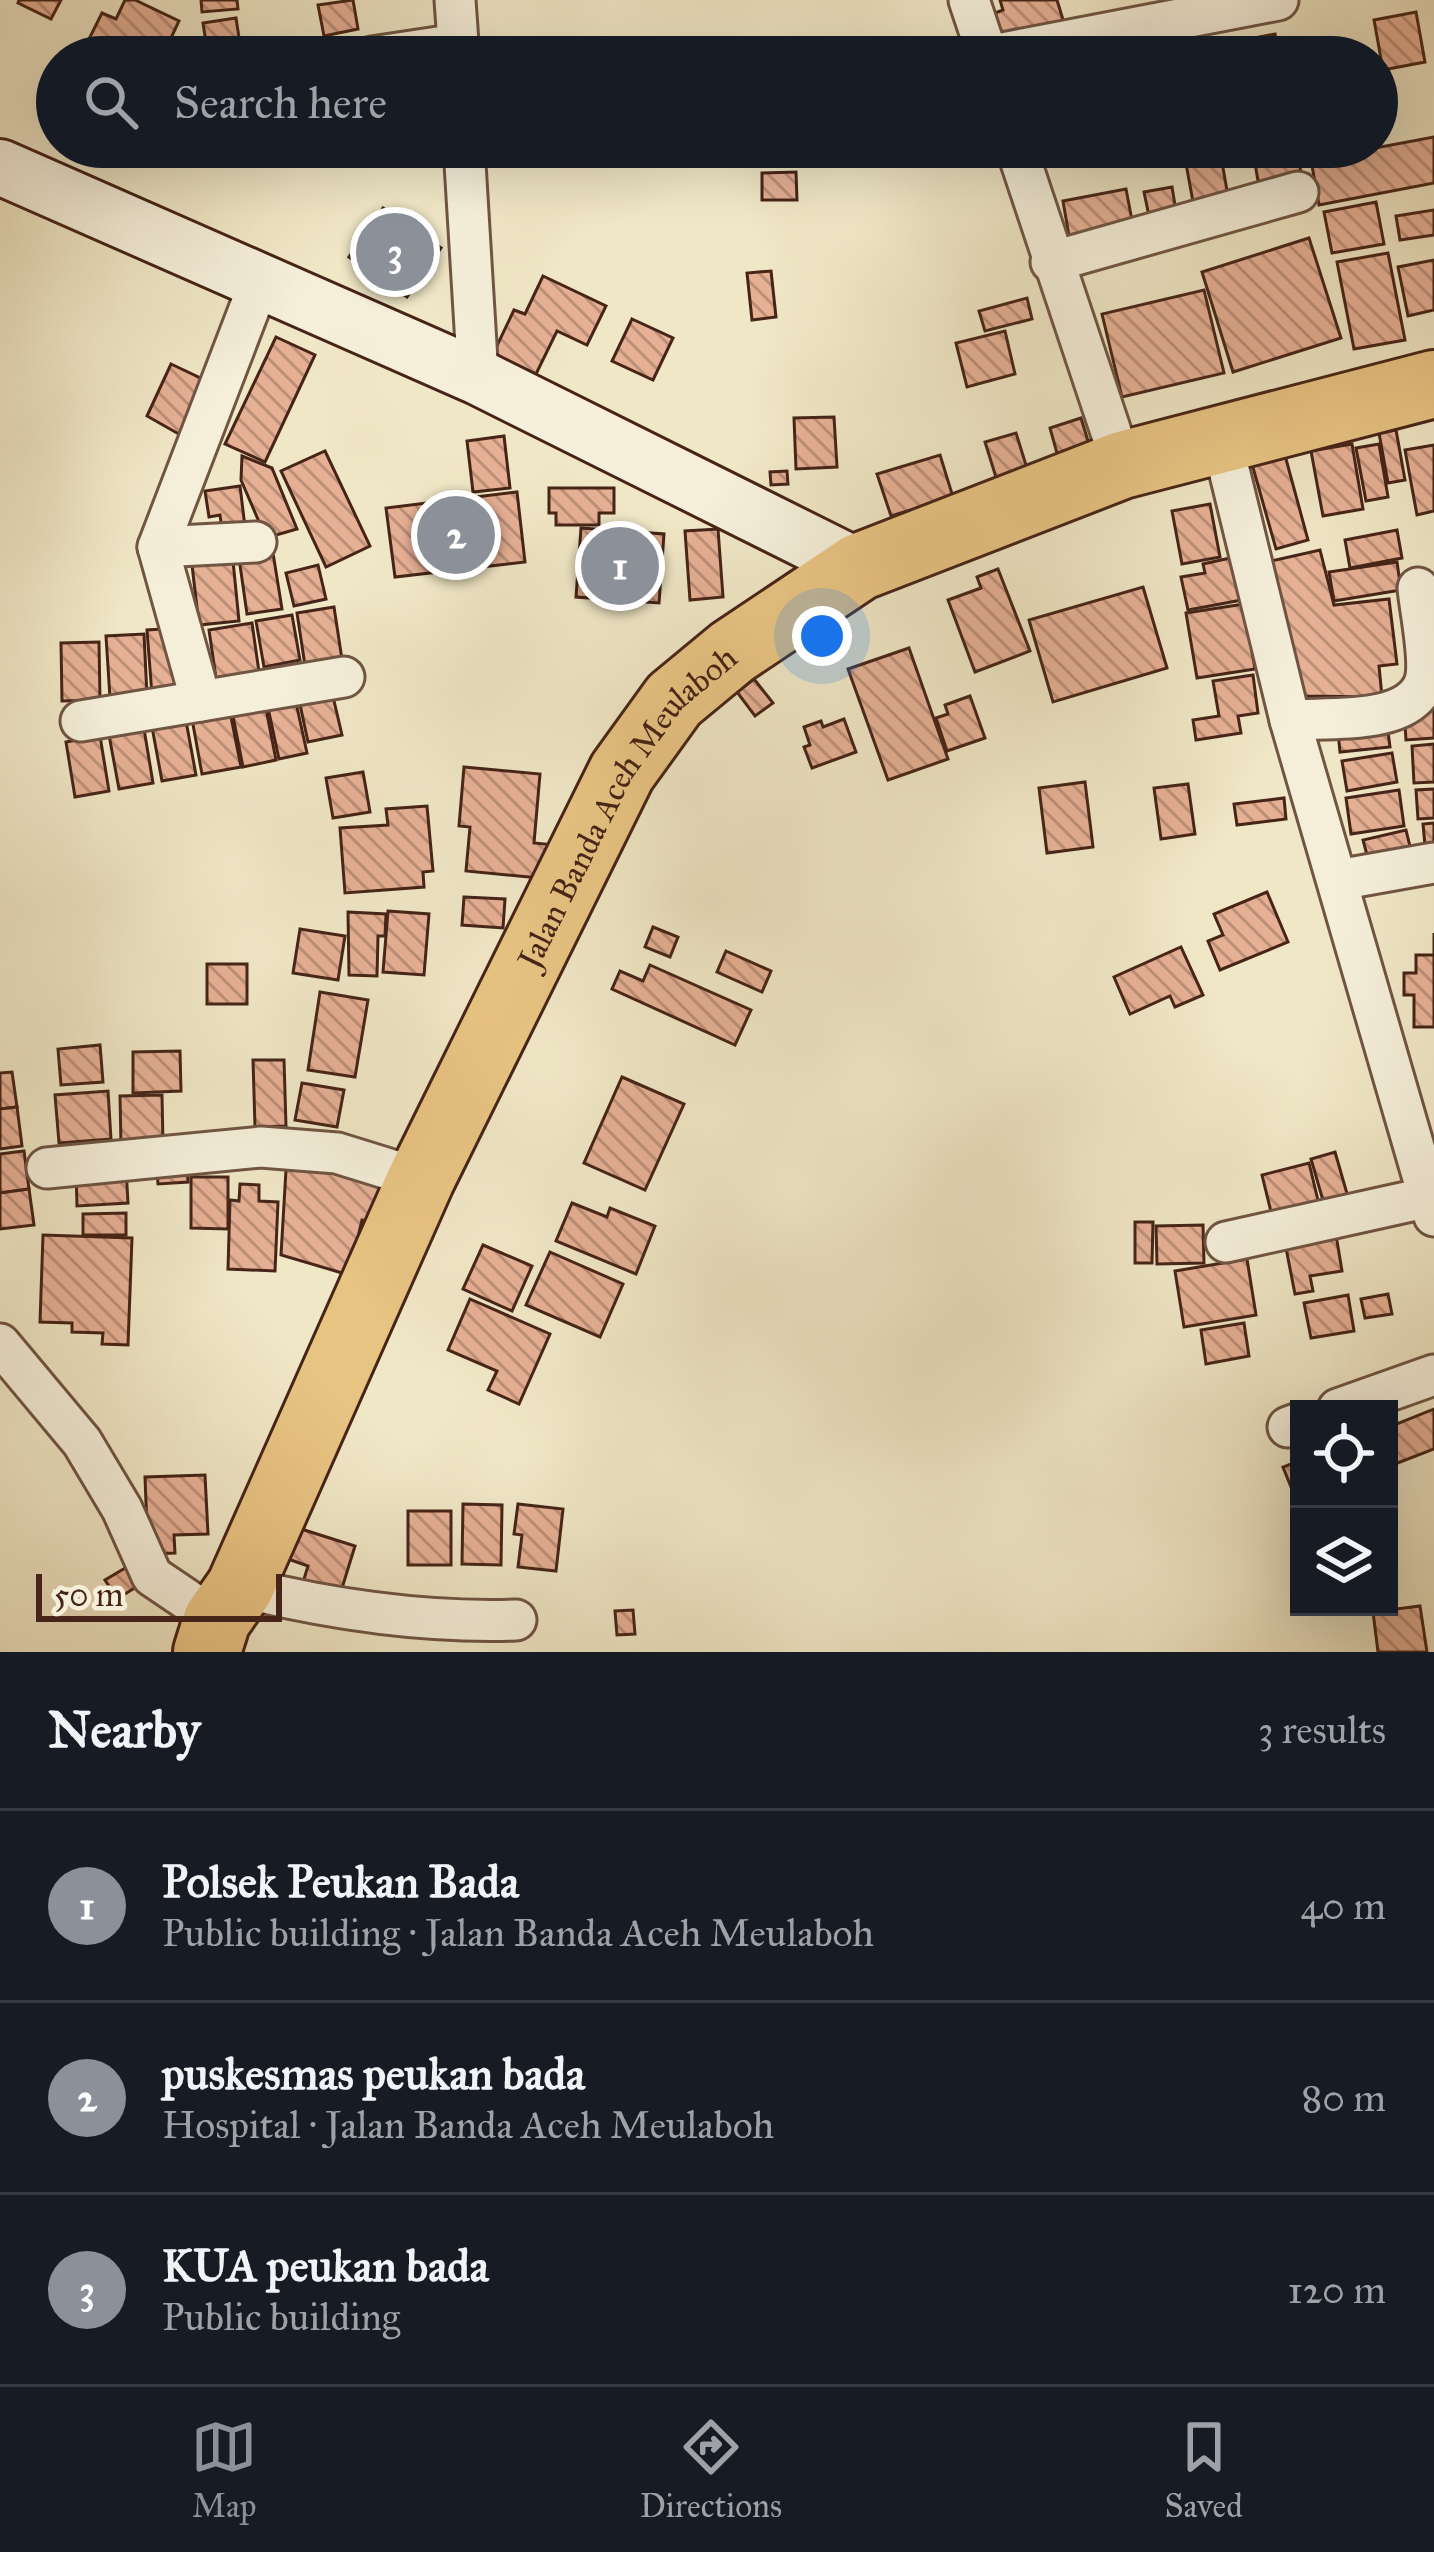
<!DOCTYPE html>
<meta charset="utf-8">
<style>
body{margin:0;font-family:"IM FELL Great Primer",serif;background:#20242c;color:#f1f3f6}
.controls{position:absolute;right:36px;bottom:36px;display:grid;overflow:hidden;border-radius:0px;box-shadow:0 12px 48px #0002}
.controls button{width:108px;height:108px;display:grid;place-items:center;padding:0;border:0;border-bottom:3px solid #363941;background:#171b24;color:#f1f3f6;font:60px sans-serif}
.scale{position:absolute;left:36px;bottom:30px;width:246px;box-sizing:border-box;padding-left:12px;border:6px solid #462417;border-top:0;font-size:33px;line-height:42px;white-space:nowrap;color:#462417;-webkit-text-stroke:9px #f5efda;paint-order:stroke}
.you{position:absolute;left:822px;top:636px;width:42px;height:42px;margin:-30px;border:9px solid #fff;border-radius:50%;background:#1a73e8;box-shadow:0 0 0 18px #1a73e833}
.badge{display:grid;place-items:center;width:78px;height:78px;border-radius:50%;background:#8c9099;color:#fff;font-size:39px;font-weight:700}
.pin{position:absolute;translate:-50% -50%;border:6px solid #fff;box-shadow:0 3px 12px #0006}
.list{margin:0;padding:0;list-style:none}
h2{display:flex;justify-content:space-between;align-items:center;height:156px;margin:0;padding:0 48px;font-size:51px}
h2 small{font-size:39px;font-weight:400;color:#9ea1a6}
.list li{display:grid;grid-template-columns:78px 1fr auto;gap:36px;align-items:center;box-sizing:border-box;height:192px;padding:0 48px;border-top:3px solid #363941}
.list b{display:block;font-size:45px;white-space:nowrap}
.list p{margin:0;font-size:39px;white-space:nowrap;color:#9ea1a6}
.list em{font-size:39px;font-style:normal;color:#9ea1a6}
.icon{flex:none;width:66px;height:66px;fill:none;stroke:currentColor;stroke-width:2;stroke-linecap:round;stroke-linejoin:round}
.map{position:relative;flex:none;width:1434px;height:1652px;overflow:hidden}
.search{position:absolute;background:#171b24;box-shadow:0 12px 48px #0002;left:36px;right:36px;top:36px;height:132px;display:flex;align-items:center;gap:30px;box-sizing:border-box;padding:0 42px;border-radius:66px;color:#9ea1a6;font-size:45px}
.sheet{height:732px;background:#171b24}
nav{display:flex;justify-content:space-around;align-items:center;box-sizing:border-box;height:168px;border-top:3px solid #363941;background:#171b24;font-size:33px;color:#9ea1a6}
nav a{display:grid;justify-items:center;gap:6px}
nav .on{color:#8c9099}
.map>svg:first-child{display:block}
.building{fill:url(#building-back-hatch);stroke:#462417;stroke-width:3}
.lines{fill:none;stroke-linecap:round;stroke-linejoin:round}
.street-casing{stroke:#705543;stroke-width:45}
.secondary-casing{stroke:#462417;stroke-width:60}
.highway-casing{stroke:#462417;stroke-width:72}
.street{stroke:#f5efda;stroke-width:39}
.secondary{stroke:#f5efda;stroke-width:54}
.highway{stroke:#e8c483;stroke-width:66}
.labels{text-anchor:middle;stroke-width:12;stroke-linejoin:round;paint-order:stroke}
.street-label{font-size:33px;fill:#462417;stroke:#f5efda}
</style>
<div class="map">
<svg width="1434" height="1652" viewBox="0 0 1434 1652">
<defs>
<pattern id="building-back-hatch" width="6" height="6" patternUnits="userSpaceOnUse" patternTransform="scale(3)"><rect width="6" height="6" fill="#e6b095"/><path d="M-1 5l2 2M0 0l6 6M5-1l2 2" fill="none" stroke="#bc8f79"/></pattern>
</defs>
<rect width="100%" height="100%" fill="#f0e7c6"/>
<filter id="stains"><feTurbulence type="fractalNoise" baseFrequency=".00167" numOctaves="4"/><feColorMatrix values="0 0 0 0 .2 0 0 0 0 .09 0 0 0 0 .02 0 0 0 .5 -.17"/></filter>
<radialGradient id="worn" r=".72"><stop offset=".6" stop-color="#630" stop-opacity="0"/><stop offset="1" stop-color="#630" stop-opacity=".3"/></radialGradient>
<g class="building">
<polygon points="19,0 61,0 51,19 18,3"/>
<polygon points="125,0 135,0 179,21 162,57 123,57 88,41 102,13 116,19"/>
<polygon points="201,0 237,0 238,9 202,12"/>
<polygon points="353,0 358,29 324,36 318,5"/>
<polygon points="1000,0 1057,0 1064,23 1003,40 995,13 1003,10"/>
<polygon points="1416,12 1425,62 1383,70 1374,20"/>
<polygon points="236,18 241,51 208,55 203,23"/>
<polygon points="1275,34 1279,57 1210,57 1208,47"/>
<polygon points="1434,137 1434,183 1319,205 1311,160"/>
<rect x="526" y="147" width="25" height="11"/>
<polygon points="1141,147 1179,147 1180,152 1143,159"/>
<polygon points="1230,147 1296,147 1297,150 1233,162"/>
<polygon points="1318,147 1356,147 1319,154"/>
<polygon points="1220,151 1228,196 1193,202 1185,158"/>
<polygon points="1298,155 1303,185 1260,193 1255,163"/>
<polygon points="796,172 797,200 762,200 762,173"/>
<polygon points="1172,187 1176,211 1149,216 1144,192"/>
<polygon points="1126,189 1135,236 1071,248 1063,201"/>
<polygon points="1376,202 1384,244 1332,253 1324,212"/>
<polygon points="383,208 441,248 407,297 349,257"/>
<polygon points="1434,210 1434,235 1400,240 1396,216"/>
<polygon points="1309,238 1341,338 1233,372 1202,272"/>
<polygon points="1388,253 1405,340 1354,349 1337,262"/>
<polygon points="1434,260 1434,310 1408,316 1398,267"/>
<polygon points="771,271 776,317 752,320 747,273"/>
<polygon points="543,276 606,306 587,345 557,331 536,374 493,354 514,310 525,314"/>
<polygon points="1204,290 1224,373 1122,397 1102,314"/>
<polygon points="1027,298 1032,319 985,331 979,311"/>
<polygon points="632,319 673,338 653,380 612,361"/>
<polygon points="1005,331 1015,374 967,387 956,343"/>
<polygon points="276,337 315,355 265,462 225,444"/>
<polygon points="171,364 211,383 184,437 147,416"/>
<polygon points="834,417 837,467 796,469 794,418"/>
<polygon points="1081,418 1092,454 1060,464 1050,428"/>
<polygon points="1396,430 1405,480 1388,483 1379,433"/>
<polygon points="1016,433 1030,478 999,487 985,442"/>
<polygon points="504,436 510,488 473,492 467,441"/>
<polygon points="1352,444 1363,509 1323,516 1311,451"/>
<polygon points="1379,444 1388,497 1366,501 1356,448"/>
<polygon points="1434,445 1434,511 1417,515 1405,450"/>
<polygon points="1283,448 1308,540 1276,549 1250,457"/>
<polygon points="325,451 370,546 326,567 281,471"/>
<polygon points="940,455 953,497 891,516 877,474"/>
<polygon points="242,456 272,468 297,529 266,538 241,480"/>
<polygon points="787,471 788,484 771,485 770,472"/>
<polygon points="240,486 245,527 222,530 220,515 209,517 205,491"/>
<polygon points="549,488 614,488 614,513 599,513 599,525 556,525 556,513 549,513"/>
<polygon points="517,492 525,562 395,577 386,508"/>
<polygon points="1210,504 1220,557 1182,564 1172,511"/>
<polygon points="581,528 664,534 659,603 576,597"/>
<polygon points="718,529 723,597 690,600 685,531"/>
<polygon points="1397,530 1402,558 1350,568 1345,540"/>
<polygon points="1320,550 1334,605 1389,599 1397,664 1379,666 1382,697 1301,696 1271,561"/>
<polygon points="273,553 282,609 247,614 239,558"/>
<polygon points="1239,556 1247,599 1188,610 1181,577 1205,573 1203,564"/>
<polygon points="233,561 239,621 199,625 192,565"/>
<polygon points="1397,562 1401,590 1334,601 1329,572"/>
<polygon points="318,565 326,599 294,606 286,573"/>
<polygon points="998,569 1030,651 975,672 948,600 981,588 977,577"/>
<polygon points="1143,587 1167,668 1053,702 1029,620"/>
<polygon points="1244,604 1255,669 1197,678 1186,613"/>
<polygon points="334,607 343,666 306,672 297,613"/>
<polygon points="292,615 300,660 264,667 256,621"/>
<polygon points="252,623 259,672 216,678 209,630"/>
<polygon points="179,628 184,693 152,695 147,630"/>
<polygon points="144,634 147,696 110,698 106,636"/>
<polygon points="99,642 100,700 62,701 61,643"/>
<polygon points="909,648 948,759 888,780 848,669"/>
<polygon points="1253,675 1258,713 1238,716 1241,733 1196,740 1193,720 1219,716 1213,681"/>
<polygon points="754,679 773,703 755,716 737,692"/>
<polygon points="331,688 342,735 308,742 298,695"/>
<polygon points="970,696 985,738 947,751 936,718 948,714 945,705"/>
<polygon points="295,698 307,753 279,759 267,703"/>
<polygon points="265,704 276,760 243,767 232,711"/>
<polygon points="1434,709 1434,738 1406,740 1404,711"/>
<polygon points="230,712 241,767 202,774 192,719"/>
<polygon points="1386,716 1390,747 1340,752 1337,722"/>
<polygon points="844,719 856,752 812,768 804,747 810,745 804,727 821,721 823,727"/>
<polygon points="186,721 196,775 162,781 152,727"/>
<polygon points="144,729 153,783 119,789 109,735"/>
<polygon points="100,736 109,791 75,797 66,742"/>
<polygon points="1434,744 1434,782 1414,783 1412,746"/>
<polygon points="1392,753 1397,782 1347,791 1342,761"/>
<polygon points="464,767 540,774 534,843 555,845 551,879 466,871 470,827 459,826"/>
<polygon points="363,772 370,812 333,818 326,778"/>
<polygon points="1085,782 1093,847 1047,853 1039,788"/>
<polygon points="1188,784 1195,834 1161,839 1154,788"/>
<polygon points="1434,789 1434,818 1418,819 1416,790"/>
<polygon points="1399,790 1404,826 1351,834 1346,798"/>
<polygon points="1284,798 1286,819 1237,825 1234,804"/>
<polygon points="427,806 433,871 423,872 424,887 345,893 340,828 388,825 386,809"/>
<polygon points="1434,823 1434,855 1426,856 1423,824"/>
<polygon points="1406,830 1413,859 1371,870 1363,840"/>
<polygon points="1267,892 1288,942 1220,970 1208,941 1223,935 1214,914"/>
<polygon points="464,897 505,899 503,928 462,925"/>
<polygon points="388,911 429,914 424,975 383,972"/>
<polygon points="348,912 386,914 385,936 378,936 377,976 349,975"/>
<polygon points="653,927 678,937 670,957 645,947"/>
<polygon points="300,929 345,936 338,980 293,973"/>
<polygon points="1434,933 1434,1027 1414,1027 1414,995 1404,995 1404,973 1416,973 1416,955 1434,955"/>
<polygon points="1181,947 1203,995 1175,1007 1170,996 1130,1014 1114,977"/>
<polygon points="726,951 771,971 762,992 717,972"/>
<rect x="207" y="964" width="40" height="40"/>
<polygon points="650,965 751,1010 735,1045 612,989 620,971 643,981"/>
<polygon points="320,992 368,1000 355,1077 308,1070"/>
<polygon points="100,1045 103,1082 61,1085 58,1049"/>
<polygon points="180,1051 181,1091 133,1093 133,1052"/>
<polygon points="253,1060 284,1060 286,1126 255,1127"/>
<polygon points="12,1072 17,1107 0,1109 0,1073"/>
<polygon points="622,1077 684,1104 645,1190 584,1163"/>
<polygon points="302,1083 344,1090 337,1127 295,1120"/>
<polygon points="108,1091 111,1139 59,1143 55,1095"/>
<polygon points="162,1095 163,1144 121,1145 120,1096"/>
<polygon points="17,1107 22,1146 0,1149 0,1109"/>
<polygon points="24,1151 29,1189 0,1193 0,1154"/>
<polygon points="1335,1152 1348,1197 1324,1204 1311,1159"/>
<polygon points="187,1157 188,1182 158,1184 156,1159"/>
<polygon points="325,1162 390,1176 380,1224 362,1220 349,1275 281,1255 286,1170"/>
<polygon points="1309,1163 1321,1213 1274,1224 1262,1175"/>
<polygon points="126,1168 128,1203 77,1206 76,1171"/>
<polygon points="191,1177 228,1177 228,1229 191,1228"/>
<polygon points="240,1184 259,1185 259,1201 278,1202 275,1271 228,1269 230,1200 239,1201"/>
<polygon points="29,1189 34,1225 0,1229 0,1193"/>
<polygon points="572,1203 607,1217 610,1208 655,1226 636,1274 556,1241"/>
<polygon points="126,1213 126,1235 83,1235 83,1214"/>
<polygon points="1135,1222 1153,1222 1152,1263 1135,1263"/>
<polygon points="1203,1225 1204,1263 1157,1264 1156,1226"/>
<polygon points="43,1235 132,1238 128,1345 102,1344 103,1333 72,1332 72,1323 40,1322"/>
<polygon points="1336,1235 1342,1271 1310,1276 1313,1291 1295,1294 1285,1243"/>
<polygon points="483,1245 532,1266 512,1311 463,1289"/>
<polygon points="550,1252 623,1284 600,1337 526,1305"/>
<polygon points="1247,1259 1256,1315 1184,1327 1175,1271"/>
<polygon points="1388,1294 1392,1314 1365,1318 1361,1299"/>
<polygon points="1348,1295 1354,1331 1311,1338 1304,1303"/>
<polygon points="470,1299 550,1334 519,1404 488,1390 497,1371 448,1350"/>
<polygon points="1244,1323 1249,1356 1206,1364 1201,1330"/>
<polygon points="1434,1409 1434,1449 1395,1464 1389,1448 1389,1427"/>
<polygon points="1299,1461 1299,1501 1297,1502 1283,1467"/>
<polygon points="205,1475 208,1534 174,1535 175,1553 148,1554 145,1477"/>
<polygon points="463,1504 502,1505 501,1565 462,1564"/>
<polygon points="518,1504 563,1509 556,1571 518,1567 522,1535 514,1534"/>
<rect x="408" y="1511" width="43" height="54"/>
<polygon points="298,1528 355,1546 338,1601 301,1589 308,1566 288,1559"/>
<polygon points="137,1561 149,1579 117,1599 105,1580"/>
<polygon points="1420,1606 1427,1652 1378,1652 1373,1612"/>
<polygon points="633,1610 635,1634 617,1635 615,1611"/>
</g>
<g class="lines">
<defs>
<g id="street">
<polyline points="455,0 459,57"/>
<polyline points="969,0 988,57"/>
<polyline points="987,56 1278,0"/>
<polyline points="372,57 458,44"/>
<polyline points="464,147 478,377"/>
<polyline points="1016,147 1122,465"/>
<polyline points="1051,262 1298,192"/>
<polyline points="1221,437 1290,720 1434,1216"/>
<polyline points="158,547 256,542"/>
<polyline points="201,701 158,547 260,281"/>
<path d="M1290,720C1330,717 1411,726 1425,681C1431,660 1420,611 1418,588"/>
<polyline points="81,721 344,677"/>
<polyline points="1338,880 1434,863"/>
<polyline points="47,1168 261,1147 337,1153 421,1179"/>
<polyline points="1226,1242 1429,1197"/>
<polyline points="0,1344 82,1442 122,1509 152,1576 217,1620"/>
<polyline points="1338,1409 1434,1375"/>
<polyline points="1288,1427 1299,1423"/>
<path d="M240,1587C329,1609 425,1623 516,1620"/>
</g>
<polyline id="secondary" points="0,167 478,377 859,567"/>
<g id="highway">
<path id="s1" d="M207,1652L217,1620L240,1587L421,1179L622,772L674,700L732,652L859,567L1122,465L1434,384"/>
</g>
</defs>
<use href="#street" class="street-casing"/>
<use href="#secondary" class="secondary-casing"/>
<use href="#highway" class="highway-casing"/>
<use href="#street" class="street"/>
<use href="#secondary" class="secondary"/>
<use href="#highway" class="highway"/>
</g>
<g class="labels">
<g class="street-label">
<text dy="12" stroke="none"><textPath href="#s1" startOffset="948">Jalan Banda Aceh Meulaboh</textPath></text>
</g>
</g>
<rect width="100%" height="100%" filter="url(#stains)"/>
<rect width="100%" height="100%" fill="url(#worn)"/>
</svg>
<div class="controls">
<button><svg class="icon" aria-label="locate" viewBox="0 0 24 24"><circle cx="12" cy="12" r="6"/><path d="M12 2v4M12 18v4M2 12h4M18 12h4"/></svg></button>
<button><svg class="icon" aria-label="layers" viewBox="0 0 24 24"><path d="M12 4l9 5-9 5-9-5zM3 14l9 5 9-5"/></svg></button>
</div>
<div class="scale">50 m</div>
<div class="you"></div>
<div class="pin badge" style="left:620px;top:566px">1</div>
<div class="pin badge" style="left:456px;top:535px">2</div>
<div class="pin badge" style="left:395px;top:252px">3</div>
<div class="search"><svg class="icon" aria-label="search" viewBox="0 0 24 24"><circle cx="10" cy="10" r="6"/><path d="M15 15l6 6"/></svg>Search here</div>
</div>
<section class="sheet">
<h2>Nearby<small>3 results</small></h2>
<ul class="list">
<li><span class="badge">1</span><div><b>Polsek Peukan Bada</b><p>Public building · Jalan Banda Aceh Meulaboh</p></div><em>40 m</em></li>
<li><span class="badge">2</span><div><b>puskesmas peukan bada</b><p>Hospital · Jalan Banda Aceh Meulaboh</p></div><em>80 m</em></li>
<li><span class="badge">3</span><div><b>KUA peukan bada</b><p>Public building</p></div><em>120 m</em></li>
</ul>
</section>
<nav>
<a class="on"><svg class="icon" aria-label="map" viewBox="0 0 24 24"><path d="M3 6l6-2 6 2 6-2v14l-6 2-6-2-6 2zM9 4v14M15 6v14"/></svg>Map</a>
<a><svg class="icon" aria-label="directions" viewBox="0 0 24 24"><path d="M12 3l9 9-9 9-9-9zM9 14v-3h6M13 9l2 2-2 2"/></svg>Directions</a>
<a><svg class="icon" aria-label="saved" viewBox="0 0 24 24"><path d="M7 4h10v16l-5-4-5 4z"/></svg>Saved</a>
</nav>
